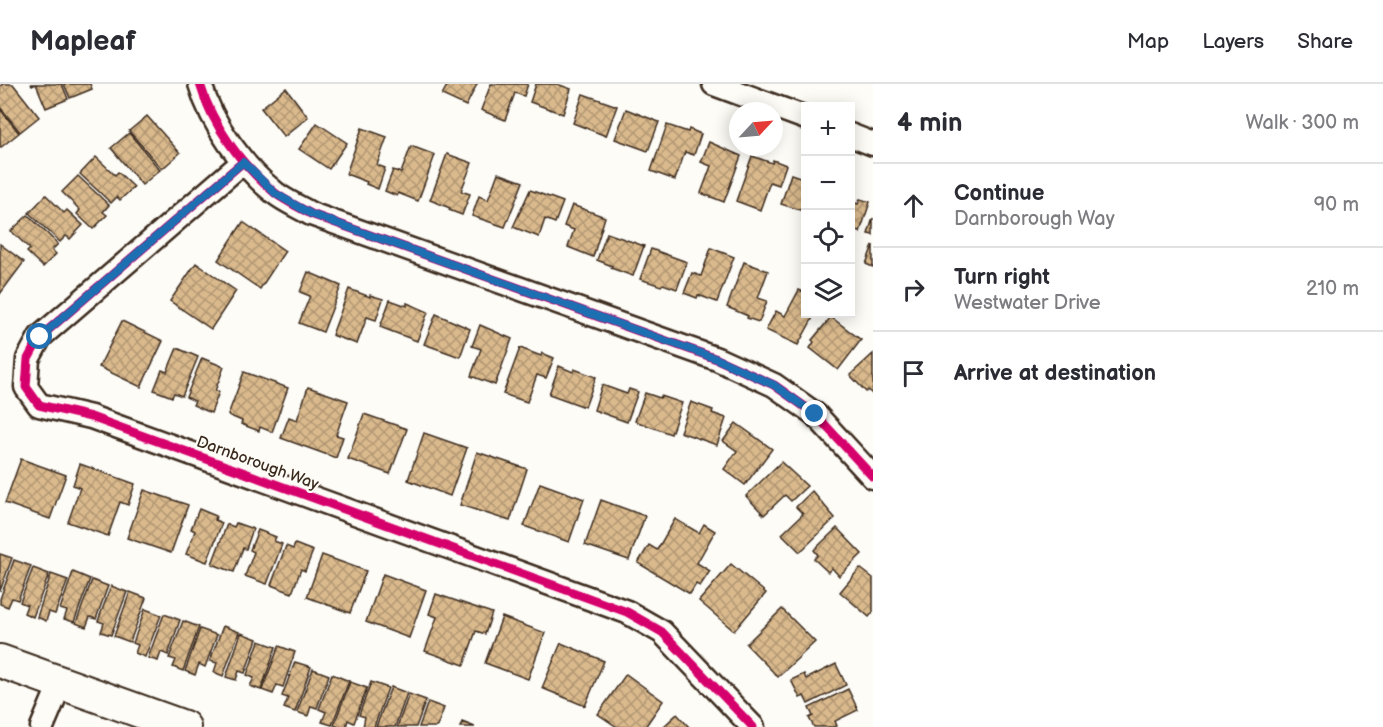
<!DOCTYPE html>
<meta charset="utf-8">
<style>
body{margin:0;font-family:"Balsamiq Sans",sans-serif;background:#f2f2f3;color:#2b2b33}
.controls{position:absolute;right:18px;top:18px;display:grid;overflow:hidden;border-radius:0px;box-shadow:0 3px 15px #0003}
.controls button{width:54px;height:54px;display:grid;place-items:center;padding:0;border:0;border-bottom:2px solid #e1e1e2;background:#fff;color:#2b2b33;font:30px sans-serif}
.compass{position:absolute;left:729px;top:18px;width:54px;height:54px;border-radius:50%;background:#fff;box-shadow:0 3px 15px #0003;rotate:64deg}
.stop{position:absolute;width:18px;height:18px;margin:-14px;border:4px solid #1f6fb2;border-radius:50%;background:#fff}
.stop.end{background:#1f6fb2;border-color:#fff;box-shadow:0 2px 6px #0008}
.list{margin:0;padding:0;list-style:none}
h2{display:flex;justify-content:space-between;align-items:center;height:78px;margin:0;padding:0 24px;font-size:26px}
h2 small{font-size:20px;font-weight:400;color:#7c7c81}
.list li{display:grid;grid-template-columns:39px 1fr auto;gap:18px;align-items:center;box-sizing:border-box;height:84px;padding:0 24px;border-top:2px solid #e1e1e2}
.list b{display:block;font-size:22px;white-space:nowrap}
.list p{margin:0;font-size:20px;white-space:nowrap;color:#7c7c81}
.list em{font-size:20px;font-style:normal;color:#7c7c81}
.icon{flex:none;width:33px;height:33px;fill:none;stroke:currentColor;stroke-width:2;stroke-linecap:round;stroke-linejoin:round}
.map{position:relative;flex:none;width:873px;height:643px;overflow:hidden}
header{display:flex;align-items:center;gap:36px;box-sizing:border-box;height:84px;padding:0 30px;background:#fff;border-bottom:2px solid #e1e1e2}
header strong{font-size:28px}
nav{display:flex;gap:33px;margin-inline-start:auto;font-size:21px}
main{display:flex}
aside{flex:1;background:#fff}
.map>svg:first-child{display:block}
.building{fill:url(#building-cross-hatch);stroke:#3b2a1e;stroke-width:1.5}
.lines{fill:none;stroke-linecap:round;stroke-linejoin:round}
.street-casing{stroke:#3b2a1e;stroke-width:27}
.secondary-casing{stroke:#3b2a1e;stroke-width:36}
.street{stroke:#fdfcf7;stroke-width:22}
.secondary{stroke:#fdfcf7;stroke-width:32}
.cycleway-casing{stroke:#fdfcf7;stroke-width:13}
.cycleway{stroke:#d6006c;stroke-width:9}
.route{stroke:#1f6fb2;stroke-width:8}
.labels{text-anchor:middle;stroke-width:4.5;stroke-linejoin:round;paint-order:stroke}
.street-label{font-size:16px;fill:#3b2a1e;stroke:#fdfcf7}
</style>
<header>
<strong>Mapleaf</strong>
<nav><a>Map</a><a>Layers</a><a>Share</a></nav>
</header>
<main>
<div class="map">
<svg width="873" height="643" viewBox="0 0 873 643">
<defs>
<pattern id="building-cross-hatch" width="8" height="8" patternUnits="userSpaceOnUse" patternTransform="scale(1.5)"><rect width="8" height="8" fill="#daba8d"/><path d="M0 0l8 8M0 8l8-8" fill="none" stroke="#b29773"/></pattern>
</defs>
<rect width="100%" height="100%" fill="#fdfcf7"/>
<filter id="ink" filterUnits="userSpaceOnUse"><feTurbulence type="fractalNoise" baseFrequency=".0167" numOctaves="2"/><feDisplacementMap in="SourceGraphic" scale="12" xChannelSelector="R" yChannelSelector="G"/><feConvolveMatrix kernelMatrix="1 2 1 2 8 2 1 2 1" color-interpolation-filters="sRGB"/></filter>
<g filter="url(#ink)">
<g class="building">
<polygon points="3,0 13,0 39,33 20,48 0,23 0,2"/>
<polygon points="31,0 62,0 68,15 46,24 36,0 32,2"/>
<polygon points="64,0 90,0 92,5 70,14"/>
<polygon points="448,0 477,0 466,22 442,11"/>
<polygon points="491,0 528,0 524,12 515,9 505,36 481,26"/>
<polygon points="536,0 557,0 571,5 563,30 530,18"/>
<polygon points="286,4 308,33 284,53 261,24"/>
<polygon points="583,10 617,22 606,52 573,39"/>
<polygon points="0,25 19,49 0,64"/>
<polygon points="626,25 659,38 648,67 615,55"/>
<polygon points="147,32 180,69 162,85 129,47"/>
<polygon points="317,39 347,59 329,85 299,65"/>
<polygon points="667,41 688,48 689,45 701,50 694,71 685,68 675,96 651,87"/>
<polygon points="362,44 387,53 377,81 385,84 378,105 366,100 367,98 346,90"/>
<polygon points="129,49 160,86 142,101 111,64"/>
<polygon points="709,58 741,72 724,118 701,109 711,82 701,78"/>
<polygon points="411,62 435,71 418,117 398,109 397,112 385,107 393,86 401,89"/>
<polygon points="447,70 472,79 461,107 470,110 462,131 449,126 450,124 430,116"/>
<polygon points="752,72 772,79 773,76 786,81 779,101 770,98 760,126 736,117"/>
<polygon points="96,73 115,91 118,88 134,103 120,116 117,113 111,119 80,90"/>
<polygon points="498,89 523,98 505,143 472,132 479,112 488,116"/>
<polygon points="791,90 806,95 806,128 781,120"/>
<polygon points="78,92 109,121 103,128 107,131 93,145 77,130 80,126 62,108"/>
<polygon points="530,106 563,118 555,139 545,135 539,153 513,143"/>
<polygon points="46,111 64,129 67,126 83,141 70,155 66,152 60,158 29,129"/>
<polygon points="860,115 870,118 860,148 850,145 850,117 858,120"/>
<polygon points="572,121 605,133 593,173 568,163 574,146 564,142"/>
<polygon points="28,131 58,160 52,166 56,170 43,183 27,168 30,165 11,147"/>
<polygon points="873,134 873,151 868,150"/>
<polygon points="243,138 285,167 260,205 218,176"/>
<polygon points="607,149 644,162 633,192 611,184 612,182 597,176"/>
<polygon points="0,160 24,178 0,210"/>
<polygon points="873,161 873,183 866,180"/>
<polygon points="711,164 734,173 717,218 698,211 697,214 684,209 692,189 701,192"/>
<polygon points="651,165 687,178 677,205 663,200 661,202 640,195"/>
<polygon points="744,178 768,187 758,214 767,217 759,238 747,234 748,232 727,223"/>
<polygon points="196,179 236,207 211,245 170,217"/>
<polygon points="308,188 341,202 323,248 299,239 310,212 300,208"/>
<polygon points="349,205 370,213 370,211 383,215 376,236 367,233 357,260 332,251"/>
<polygon points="799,206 806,209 806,230 815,230 798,261 766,246 776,227 785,232"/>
<polygon points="390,216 407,222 407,219 428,228 417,257 380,243"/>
<polygon points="436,230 470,245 460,273 424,260"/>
<polygon points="831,233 861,256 838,286 810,264 814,258 812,256"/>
<polygon points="122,237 163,257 141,303 99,283"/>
<polygon points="480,241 512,255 495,301 471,292 481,265 472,262"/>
<polygon points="177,264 198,273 182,312 174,309 172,313 154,306 162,286 167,288"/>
<polygon points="520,264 541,272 542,269 554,274 546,294 537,291 527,318 503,310"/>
<polygon points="873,270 873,311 868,306 866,308 850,291"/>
<polygon points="202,274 224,283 215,307 219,308 211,329 193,321 195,317 186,313"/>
<polygon points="559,282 573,288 574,285 596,293 585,323 549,310"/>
<polygon points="244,288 288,304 272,348 260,343 259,347 241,340 242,337 228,331"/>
<polygon points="602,301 627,310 629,305 638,308 627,338 594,326"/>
<polygon points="308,303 348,317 336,351 343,353 336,374 281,354 289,333 297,336"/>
<polygon points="645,309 660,314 661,312 682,319 671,350 635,337"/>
<polygon points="691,318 713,326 712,329 726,334 717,361 680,348"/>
<polygon points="364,330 407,345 390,390 348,375"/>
<polygon points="736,339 772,365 745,401 724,385 737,367 723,357"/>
<polygon points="424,349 467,364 450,412 408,396"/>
<polygon points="477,368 527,385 510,437 460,421"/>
<polygon points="21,375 66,391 50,435 5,419"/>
<polygon points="781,378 807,402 791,417 785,411 764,431 746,412"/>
<polygon points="80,380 135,400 128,421 120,418 108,452 68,438 80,404 73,401"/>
<polygon points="540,399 584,415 569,458 524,442"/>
<polygon points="144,406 188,421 171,469 127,454"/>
<polygon points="812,407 835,434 800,468 782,450 803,430 796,423"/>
<polygon points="601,416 645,432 629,476 585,461"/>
<polygon points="199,425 216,432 215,436 222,439 207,478 186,470 195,447 191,445"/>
<polygon points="675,435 699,449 704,440 715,447 697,479 710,487 700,502 696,500 690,510 638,479 649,461 657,466"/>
<polygon points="236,439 253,445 246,465 243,464 234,488 212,480 227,440 234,443"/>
<polygon points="837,444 862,470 839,492 832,484 828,488 814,475 818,471 814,466"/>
<polygon points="258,446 276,453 274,457 282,460 267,500 245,492 254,468 250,466"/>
<polygon points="295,460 313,467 305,487 301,485 292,509 271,501 286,462 293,465"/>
<polygon points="0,470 12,474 0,507"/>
<polygon points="322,471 366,487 350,529 307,513"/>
<polygon points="14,476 31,482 18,516 12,514 8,523 0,520 0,515"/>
<polygon points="731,480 766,509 734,547 699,517"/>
<polygon points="33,484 49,490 33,533 24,529 27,521 20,518"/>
<polygon points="860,484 873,494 873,528 869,533 840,508"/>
<polygon points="73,488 90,495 74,538 64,535 67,527 60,525"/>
<polygon points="51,490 68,496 55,530 49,528 46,537 37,533"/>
<polygon points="383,490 426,506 409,554 366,538"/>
<polygon points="92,496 108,502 96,535 90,533 86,543 76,539"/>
<polygon points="111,502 127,508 111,551 101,548 104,539 98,537"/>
<polygon points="130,508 146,514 130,558 114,552"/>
<polygon points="436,510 492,529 485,550 476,547 464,581 425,567 437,533 429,530"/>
<polygon points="145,525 161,531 145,573 135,569 138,561 133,559"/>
<polygon points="782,525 815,558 778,593 746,560"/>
<polygon points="164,530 180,536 168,571 161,568 158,577 148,574"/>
<polygon points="502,533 545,549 528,595 485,579"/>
<polygon points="183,537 199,543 183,587 173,583 176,576 169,574"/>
<polygon points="223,542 239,548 223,592 214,588 217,579 210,577"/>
<polygon points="200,545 217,551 205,583 199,580 195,591 185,587"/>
<polygon points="241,549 257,555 245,589 239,587 236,596 226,593"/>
<polygon points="259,557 276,563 261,606 250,602 254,594 247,591"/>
<polygon points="561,559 604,577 585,622 542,604"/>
<polygon points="279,562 295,568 283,603 277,601 273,610 262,606"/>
<polygon points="295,578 311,583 295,628 284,624 288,614 282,612"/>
<polygon points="836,580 846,601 808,620 804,612 800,614 791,596 804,590 806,595"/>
<polygon points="313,585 329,591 317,624 311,622 308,632 297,628"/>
<polygon points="332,590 349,597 332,641 322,638 326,628 319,625"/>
<polygon points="626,590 663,617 645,643 617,643 598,630"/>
<polygon points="350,598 367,604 354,639 348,636 346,643 339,643 334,641"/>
<polygon points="371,598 388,604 374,643 363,643 365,633 359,631"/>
<polygon points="391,603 407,609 395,643 376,643"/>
<polygon points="848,605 858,626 835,637 837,642 835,643 814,643 809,634 813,632 809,624"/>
<polygon points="409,610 426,616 416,643 397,643"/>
<polygon points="428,618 444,624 437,643 419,643"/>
<polygon points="677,630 689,643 663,643"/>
<polygon points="462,638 475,643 460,643"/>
</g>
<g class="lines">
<defs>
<g id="street">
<path d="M200,0C212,41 242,82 275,109C285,117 299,123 311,130L717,275L774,301L815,330L873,393"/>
<polyline points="714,0 806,34"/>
<polyline points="850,51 873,60"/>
<polyline points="243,78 40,253 28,275 26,303 39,321 91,333 627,528 662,548 753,643"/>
<polyline points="42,643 61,598"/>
</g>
<polyline id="secondary" points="0,577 184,643"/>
</defs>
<use href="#street" class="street-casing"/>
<use href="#secondary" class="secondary-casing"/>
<use href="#street" class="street"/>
<use href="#secondary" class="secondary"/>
<defs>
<g id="cycleway">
<path d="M200,0C212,41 242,82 275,109C285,117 299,123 311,130L717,275L774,301L815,330L873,393"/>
<polyline points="243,78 40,253 28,275 26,303 39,321 91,333 627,528 662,548 753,643"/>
</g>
</defs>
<use href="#cycleway" class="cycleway-casing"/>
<use href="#cycleway" class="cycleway"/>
</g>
</g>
<g class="lines" filter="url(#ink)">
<polyline class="route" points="40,253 243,78 276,110 311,130 717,275 774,301 815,330"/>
</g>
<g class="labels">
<g class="street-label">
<text transform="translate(258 378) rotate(20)" y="6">Darnborough Way</text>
</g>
</g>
</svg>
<div class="controls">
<button>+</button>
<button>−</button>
<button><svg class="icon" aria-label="locate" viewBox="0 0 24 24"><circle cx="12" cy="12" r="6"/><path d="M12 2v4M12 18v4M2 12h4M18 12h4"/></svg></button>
<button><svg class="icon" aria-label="layers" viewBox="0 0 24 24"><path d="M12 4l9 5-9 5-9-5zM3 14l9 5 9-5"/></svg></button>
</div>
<svg class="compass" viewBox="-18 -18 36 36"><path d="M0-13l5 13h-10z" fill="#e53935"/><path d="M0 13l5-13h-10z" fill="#7c7c81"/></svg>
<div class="stop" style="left:40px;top:253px"></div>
<div class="stop end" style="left:815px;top:330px"></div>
</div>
<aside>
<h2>4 min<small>Walk · 300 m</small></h2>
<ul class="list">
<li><svg class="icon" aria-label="ahead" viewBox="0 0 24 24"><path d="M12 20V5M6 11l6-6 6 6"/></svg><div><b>Continue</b><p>Darnborough Way</p></div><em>90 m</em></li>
<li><svg class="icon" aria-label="right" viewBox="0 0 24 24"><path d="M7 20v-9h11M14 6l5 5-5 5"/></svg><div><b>Turn right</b><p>Westwater Drive</p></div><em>210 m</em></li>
<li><svg class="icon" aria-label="arrive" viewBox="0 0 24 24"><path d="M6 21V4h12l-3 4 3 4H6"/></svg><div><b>Arrive at destination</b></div></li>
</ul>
</aside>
</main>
